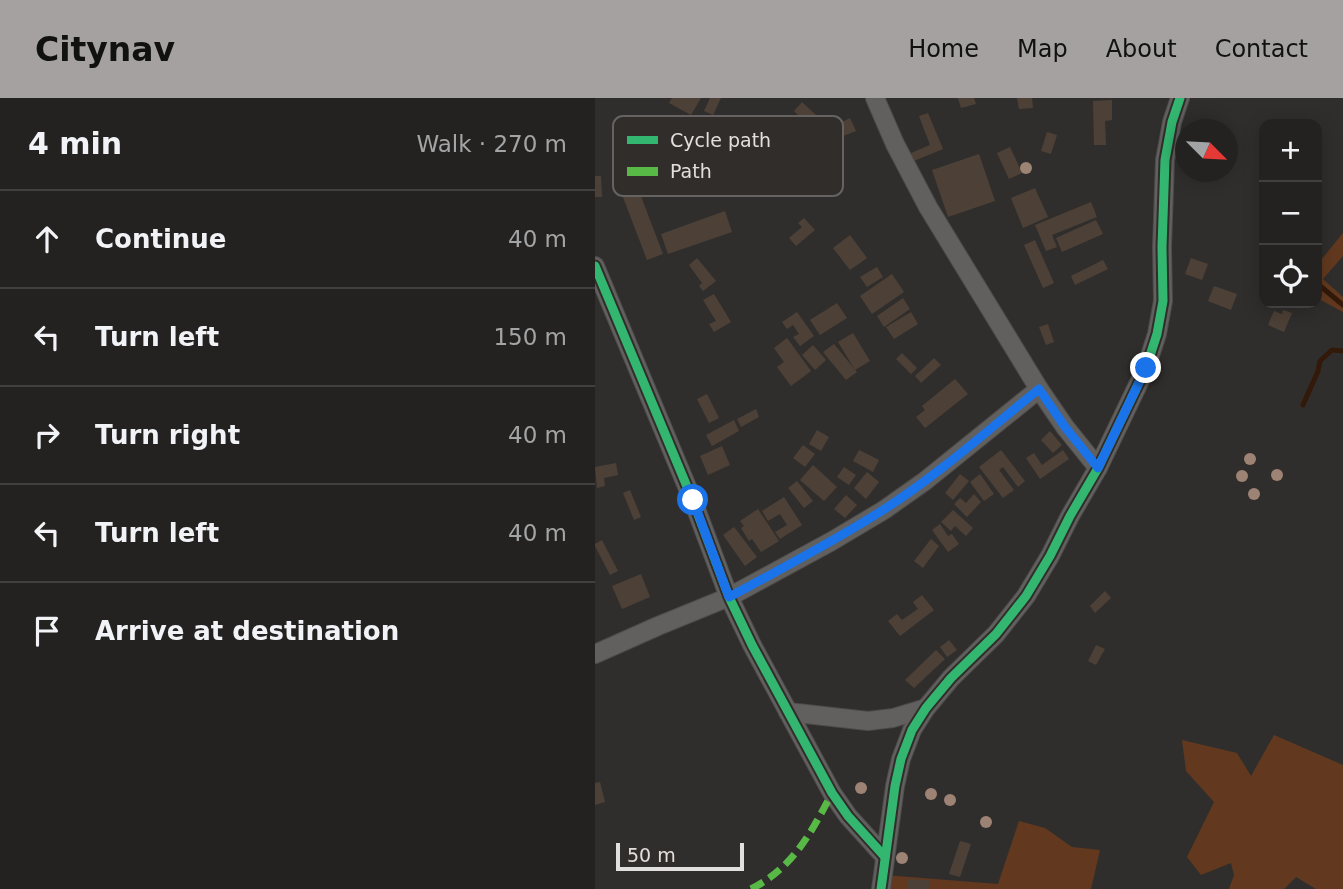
<!DOCTYPE html>
<meta charset="utf-8">
<style>
body{margin:0;font-family:"DejaVu Sans",sans-serif;background:#302f2e;color:#f1f3f6}
.controls{position:absolute;right:21px;top:21px;display:grid;overflow:hidden;border-radius:14px;box-shadow:0 4px 18px #0003}
.controls button{width:63px;height:63px;display:grid;place-items:center;padding:0;border:0;border-bottom:2px solid #413f3f;background:#242221;color:#f1f3f6;font:35px sans-serif}
.compass{position:absolute;left:580px;top:21px;width:63px;height:63px;border-radius:50%;background:#242221;box-shadow:0 4px 18px #0003;rotate:114deg}
.scale{position:absolute;left:21px;bottom:18px;width:128px;box-sizing:border-box;padding-left:7px;border:4px solid #e2dfde;border-top:0;font-size:19px;line-height:24px;white-space:nowrap;color:#e2dfde;-webkit-text-stroke:5px #312d2b;paint-order:stroke}
.stop{position:absolute;width:21px;height:21px;margin:-16px;border:5px solid #1a73e8;border-radius:50%;background:#fff}
.stop.end{background:#1a73e8;border-color:#fff;box-shadow:0 2px 7px #0008}
.list{margin:0;padding:0;list-style:none}
h2{display:flex;justify-content:space-between;align-items:center;height:91px;margin:0;padding:0 28px;font-size:30px}
h2 small{font-size:23px;font-weight:400;color:#a3a4a5}
.list li{display:grid;grid-template-columns:46px 1fr auto;gap:21px;align-items:center;box-sizing:border-box;height:98px;padding:0 28px;border-top:2px solid #413f3f}
.list b{display:block;font-size:26px;white-space:nowrap}
.list em{font-size:23px;font-style:normal;color:#a3a4a5}
.icon{flex:none;width:38px;height:38px;fill:none;stroke:currentColor;stroke-width:2;stroke-linecap:round;stroke-linejoin:round}
.map{position:relative;flex:none;width:748px;height:791px;overflow:hidden}
header{display:flex;align-items:center;gap:42px;box-sizing:border-box;height:98px;padding:0 35px;background:#a4a1a0;color:#111}
header strong{font-size:33px}
nav{display:flex;gap:38px;margin-inline-start:auto;font-size:24px}
main{display:flex}
aside{flex:1;background:#242221}
.map>svg:first-child{display:block}
.green{fill:#62391f}
.lines{fill:none;stroke-linecap:round;stroke-linejoin:round}
.stream{stroke:#321909;stroke-width:5}
.building{fill:#4d4036}
.minor-casing{stroke:#4c4b4a;stroke-width:20}
.minor{stroke:#61605f;stroke-width:18}
.quiet{stroke:#58b947;stroke-width:7;stroke-dasharray:14 7;stroke-linecap:butt}
.cycleway-casing{stroke:#312d2b;stroke-width:13}
.cycleway{stroke:#33b770;stroke-width:9}
.tree{fill:#9d8374}
.route{stroke:#1a73e8;stroke-width:9}
.key{fill:#312d2b;stroke:#666261;stroke-width:2}
.key-label{font-size:19px;fill:#e2dfde}
</style>
<header>
<strong>Citynav</strong>
<nav><a>Home</a><a>Map</a><a>About</a><a>Contact</a></nav>
</header>
<main>
<aside>
<h2>4 min<small>Walk · 270 m</small></h2>
<ul class="list">
<li><svg class="icon" aria-label="ahead" viewBox="0 0 24 24"><path d="M12 20V5M6 11l6-6 6 6"/></svg><div><b>Continue</b></div><em>40 m</em></li>
<li><svg class="icon" aria-label="left" viewBox="0 0 24 24"><path d="M17 20v-9H6M10 6l-5 5 5 5"/></svg><div><b>Turn left</b></div><em>150 m</em></li>
<li><svg class="icon" aria-label="right" viewBox="0 0 24 24"><path d="M7 20v-9h11M14 6l5 5-5 5"/></svg><div><b>Turn right</b></div><em>40 m</em></li>
<li><svg class="icon" aria-label="left" viewBox="0 0 24 24"><path d="M17 20v-9H6M10 6l-5 5 5 5"/></svg><div><b>Turn left</b></div><em>40 m</em></li>
<li><svg class="icon" aria-label="arrive" viewBox="0 0 24 24"><path d="M6 21V4h12l-3 4 3 4H6"/></svg><div><b>Arrive at destination</b></div></li>
</ul>
</aside>
<div class="map">
<svg width="748" height="791" viewBox="0 0 748 791">
<rect width="100%" height="100%" fill="#302e2c"/>
<g class="green">
<polygon points="748,135 748,158 728,181 748,199 748,214 722,200 722,167"/>
<polygon points="679,637 748,667 748,791 721,791 701,779 689,791 634,791 639,777 636,765 606,777 592,759 619,704 591,673 587,642 642,655 656,678"/>
<polygon points="424,723 450,730 477,749 505,752 496,791 290,791 289,777 403,786"/>
</g>
<g class="lines">
<g class="stream">
<polyline points="724,187 748,207"/>
<polyline points="708,307 723,273 725,263 737,252 748,253"/>
</g>
</g>
<g class="building">
<polygon points="77,0 106,0 96,17 74,5"/>
<polygon points="115,0 126,0 118,17 109,13"/>
<polygon points="363,0 379,0 381,6 366,10"/>
<polygon points="422,0 437,0 438,10 424,11"/>
<polygon points="517,2 517,22 510,23 511,47 499,47 498,3"/>
<polygon points="207,4 221,17 212,26 199,13"/>
<polygon points="333,15 348,51 319,63 316,55 335,47 324,18"/>
<polygon points="255,20 261,33 248,38 243,26"/>
<polygon points="452,34 462,37 456,56 446,53"/>
<polygon points="415,49 427,75 414,81 402,55"/>
<polygon points="384,56 400,103 353,119 337,72"/>
<polygon points="34,67 68,156 52,162 18,73"/>
<polygon points="0,78 6,78 7,99 0,99"/>
<polygon points="440,90 453,119 428,130 416,100"/>
<polygon points="496,104 502,119 457,137 462,149 451,153 440,127"/>
<polygon points="130,113 137,134 73,156 66,136"/>
<polygon points="209,120 220,132 201,148 194,140 207,129 203,125"/>
<polygon points="501,122 508,136 467,154 461,140"/>
<polygon points="255,137 272,160 255,172 238,150"/>
<polygon points="440,142 459,185 448,190 429,147"/>
<polygon points="102,160 121,183 108,193 104,188 107,185 94,167"/>
<polygon points="596,160 613,166 607,182 590,176"/>
<polygon points="508,162 513,171 480,187 476,178"/>
<polygon points="282,169 288,179 272,189 265,179"/>
<polygon points="297,176 309,194 277,216 265,198"/>
<polygon points="619,188 642,196 636,212 613,203"/>
<polygon points="119,196 136,224 119,234 114,226 121,223 108,202"/>
<polygon points="308,200 315,211 289,229 282,218"/>
<polygon points="242,205 252,220 225,237 215,222"/>
<polygon points="688,212 697,215 689,234 673,227 679,213 687,216"/>
<polygon points="202,214 219,238 205,248 198,239 204,236 198,227 192,231 187,224"/>
<polygon points="316,214 323,226 299,241 291,229"/>
<polygon points="453,226 459,244 451,247 444,229"/>
<polygon points="258,235 275,263 260,272 243,244"/>
<polygon points="192,240 216,273 196,288 182,269 189,264 179,250"/>
<polygon points="239,246 262,274 251,282 228,254"/>
<polygon points="218,247 231,262 220,272 207,257"/>
<polygon points="307,255 322,270 316,276 301,261"/>
<polygon points="339,260 346,267 326,285 320,278"/>
<polygon points="360,281 373,296 330,330 321,319 330,312 327,308"/>
<polygon points="112,296 124,320 114,325 102,301"/>
<polygon points="161,311 164,319 146,329 142,321"/>
<polygon points="139,322 144,333 117,348 111,337"/>
<polygon points="222,332 234,339 226,353 214,346"/>
<polygon points="455,333 467,347 458,355 446,342"/>
<polygon points="208,347 220,356 210,369 198,360"/>
<polygon points="127,348 135,367 113,377 105,358"/>
<polygon points="264,352 284,362 278,374 258,363"/>
<polygon points="406,352 430,383 423,389 408,369 404,372 419,392 408,400 384,369"/>
<polygon points="468,352 474,361 445,381 431,360 439,355 447,367"/>
<polygon points="21,365 23,377 9,380 10,388 2,390 0,369"/>
<polygon points="218,367 242,389 229,403 205,382"/>
<polygon points="249,369 261,377 254,387 242,379"/>
<polygon points="272,374 284,384 271,401 259,390"/>
<polygon points="365,376 374,383 358,402 350,395"/>
<polygon points="385,376 399,396 389,403 375,384"/>
<polygon points="202,383 218,403 209,410 193,390"/>
<polygon points="35,392 46,419 39,422 28,395"/>
<polygon points="379,396 386,404 372,419 359,406 365,400 371,405"/>
<polygon points="251,397 262,407 250,420 239,411"/>
<polygon points="189,399 207,427 185,441 180,434 192,427 185,416 173,423 167,413"/>
<polygon points="163,411 184,443 166,454 157,441 154,443 146,430 149,428 145,423"/>
<polygon points="358,412 378,430 371,438 360,428 356,433 346,424"/>
<polygon points="345,426 353,438 357,436 364,446 353,454 337,432"/>
<polygon points="139,429 162,459 150,468 128,437"/>
<polygon points="336,441 344,448 328,470 319,463"/>
<polygon points="7,442 23,473 15,477 0,448 0,446"/>
<polygon points="46,476 55,499 27,511 17,488"/>
<polygon points="510,493 516,500 500,515 495,508"/>
<polygon points="327,497 339,512 305,538 293,523 302,516 307,522 323,511 318,504"/>
<polygon points="354,542 362,552 352,559 345,549"/>
<polygon points="501,547 510,551 501,567 493,563"/>
<polygon points="341,552 350,561 319,590 310,582"/>
<polygon points="5,684 10,704 0,707 0,685"/>
<polygon points="365,743 376,746 365,779 354,776"/>
<polygon points="312,781 334,782 334,791 312,791"/>
</g>
<g class="lines">
<defs>
<g id="minor">
<polyline points="280,0 300,46 333,109 444,291 470,329 503,370"/>
<polyline points="0,168 98,403 134,499 157,547 237,695 253,718 290,759"/>
<polyline points="0,556 63,528 134,499 237,443 289,412 330,383 444,291"/>
<polyline points="193,614 273,623 298,620 331,610"/>
<polyline points="286,791 300,688 306,661 317,632 331,610 356,580 401,536 431,498 455,458 475,418 503,370 551,270 562,236 568,203 567,149 570,62 577,24 585,0"/>
</g>
</defs>
<use href="#minor" class="minor-casing"/>
<use href="#minor" class="minor"/>
<path class="quiet" d="M156,791C198,770 216,735 237,695"/>
<defs>
<g id="cycleway">
<polyline points="0,168 98,403 134,499 157,547 237,695 253,718 290,759"/>
<polyline points="286,791 300,688 306,661 317,632 331,610 356,580 401,536 431,498 455,458 475,418 503,370 551,270 562,236 568,203 567,149 570,62 577,24 585,0"/>
</g>
</defs>
<use href="#cycleway" class="cycleway-casing"/>
<use href="#cycleway" class="cycleway"/>
</g>
<g class="tree">
<circle cx="431" cy="70" r="6"/>
<circle cx="655" cy="361" r="6"/>
<circle cx="682" cy="377" r="6"/>
<circle cx="647" cy="378" r="6"/>
<circle cx="659" cy="396" r="6"/>
<circle cx="266" cy="690" r="6"/>
<circle cx="336" cy="696" r="6"/>
<circle cx="355" cy="702" r="6"/>
<circle cx="391" cy="724" r="6"/>
<circle cx="307" cy="760" r="6"/>
</g>
<g class="lines">
<path class="route" d="M98,402L134,499C186,471 238,444 288,412C343,377 393,332 444,291L470,329L503,370L551,270"/>
</g>
<rect x="18" y="18" width="230" height="80" rx="10" class="key"/>
<rect x="32" y="38" width="31" height="8" fill="#33b770"/>
<rect x="32" y="69" width="31" height="9" fill="#58b947"/>
<g class="key-label">
<text x="75" y="49">Cycle path</text>
<text x="75" y="80">Path</text>
</g>
</svg>
<div class="controls">
<button>+</button>
<button>−</button>
<button><svg class="icon" aria-label="locate" viewBox="0 0 24 24"><circle cx="12" cy="12" r="6"/><path d="M12 2v4M12 18v4M2 12h4M18 12h4"/></svg></button>
</div>
<svg class="compass" viewBox="-18 -18 36 36"><path d="M0-13l5 13h-10z" fill="#e53935"/><path d="M0 13l5-13h-10z" fill="#a3a4a5"/></svg>
<div class="scale">50 m</div>
<div class="stop" style="left:98px;top:402px"></div>
<div class="stop end" style="left:551px;top:270px"></div>
</div>
</main>
